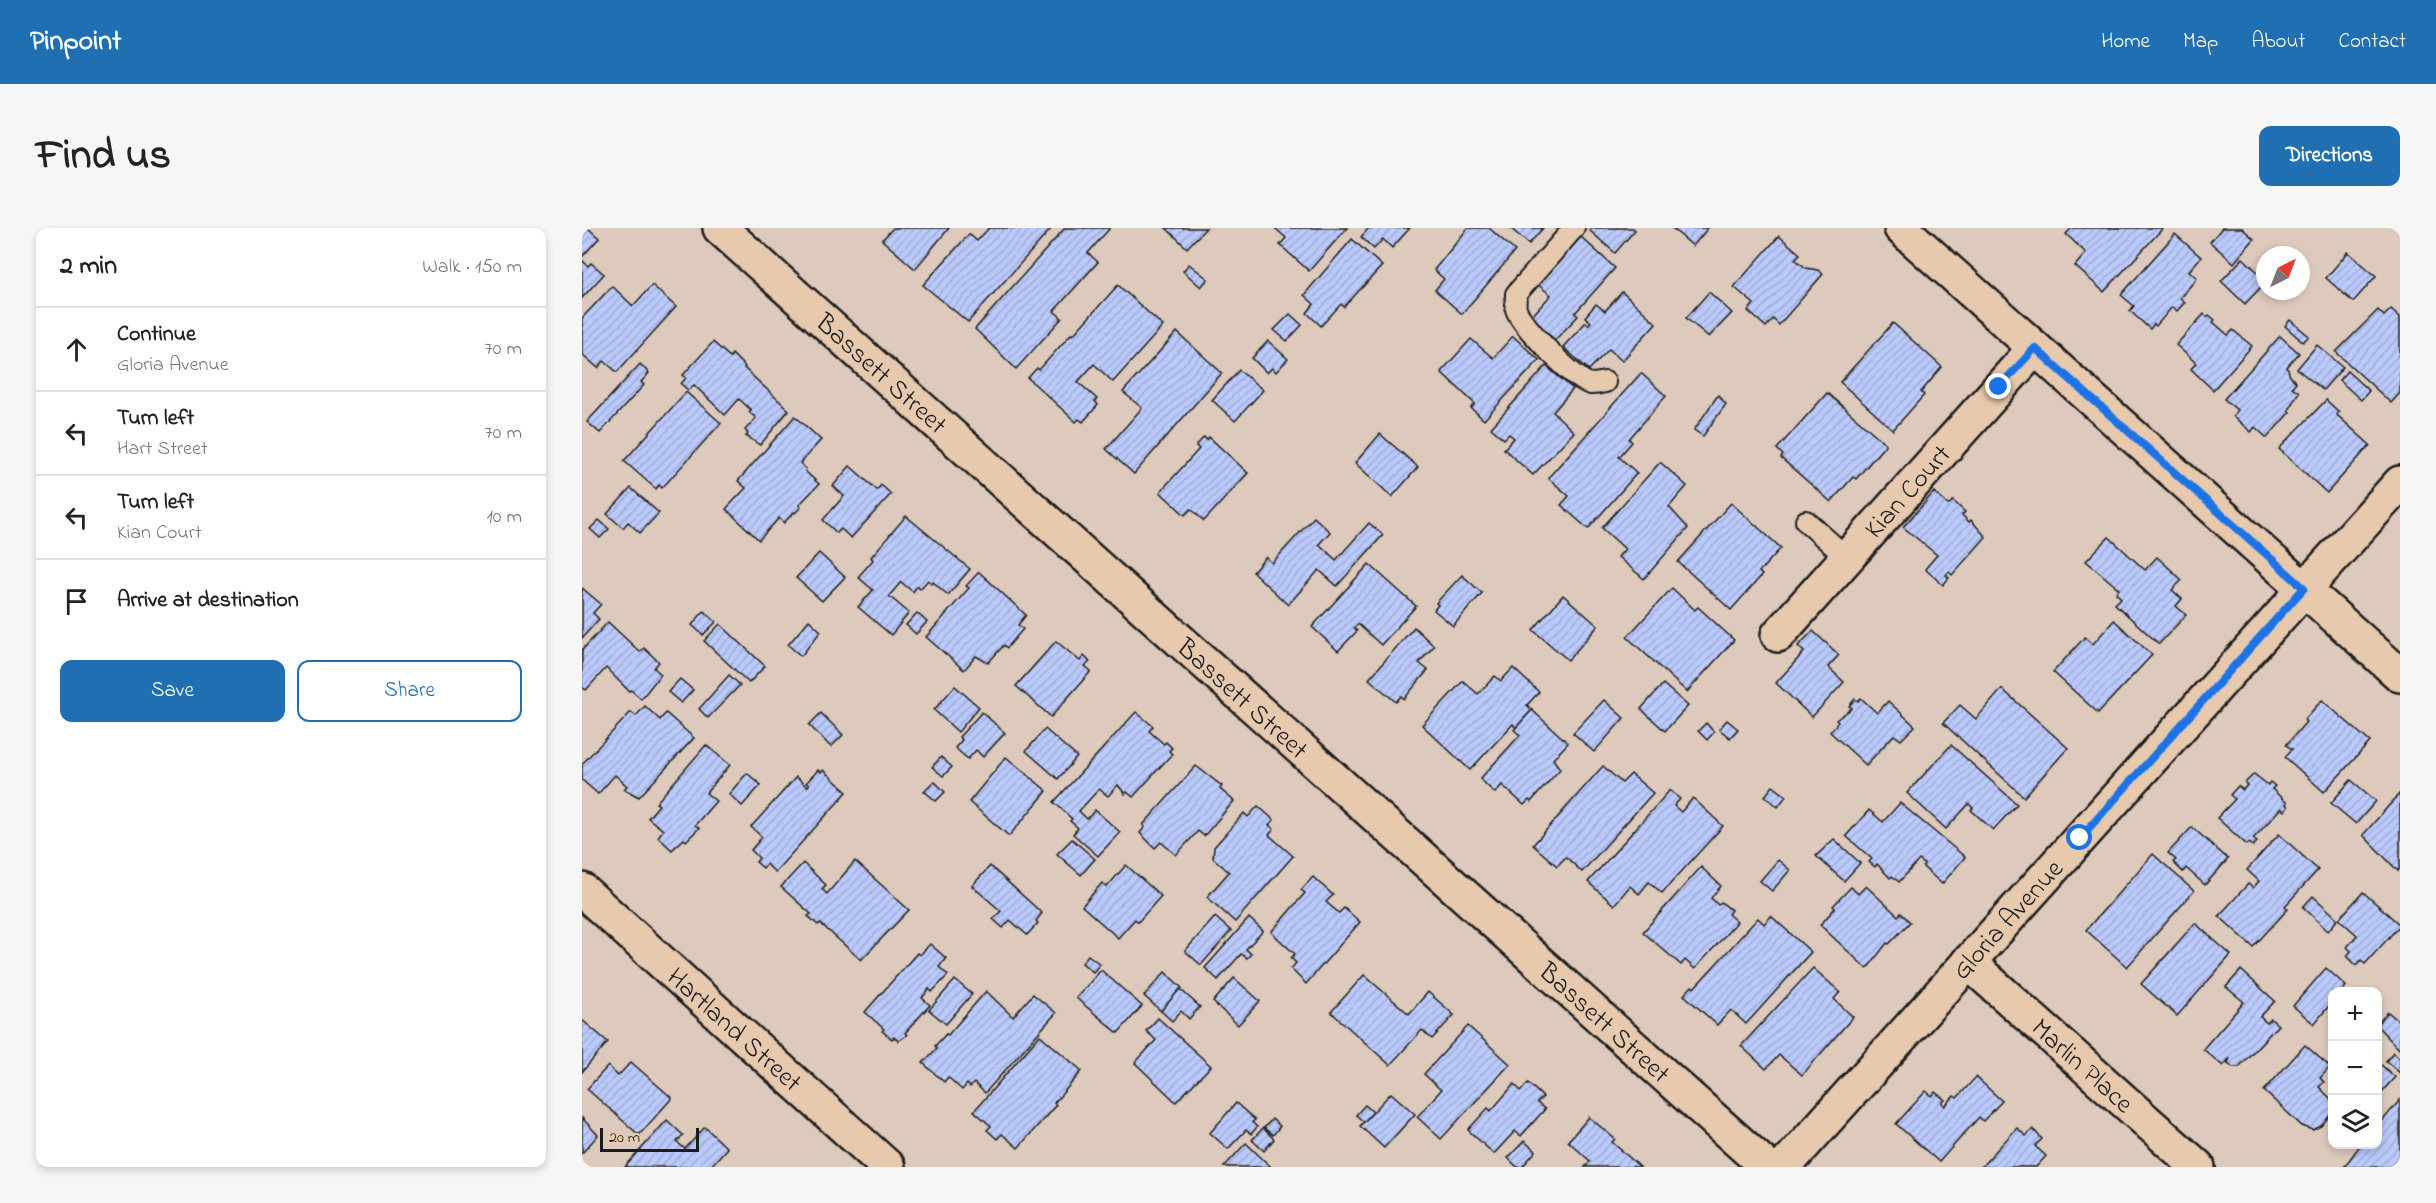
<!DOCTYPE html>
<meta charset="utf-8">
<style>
body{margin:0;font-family:"Indie Flower",sans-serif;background:#f6f6f6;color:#222}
.controls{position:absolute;right:18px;bottom:18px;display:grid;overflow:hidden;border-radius:12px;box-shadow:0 3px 9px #0003}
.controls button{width:54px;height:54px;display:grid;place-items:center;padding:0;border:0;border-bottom:2px solid #e0e0e0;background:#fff;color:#222;font:30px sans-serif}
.compass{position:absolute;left:1674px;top:18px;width:54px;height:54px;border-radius:50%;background:#fff;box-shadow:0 3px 9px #0003;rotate:42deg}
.scale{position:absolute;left:18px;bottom:15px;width:99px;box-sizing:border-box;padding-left:6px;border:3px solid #1c1c1c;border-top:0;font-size:16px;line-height:21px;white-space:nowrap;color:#1c1c1c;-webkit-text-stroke:4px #e7caae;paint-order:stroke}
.stop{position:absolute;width:18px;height:18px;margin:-14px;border:4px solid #1a73e8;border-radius:50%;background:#fff}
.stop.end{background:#1a73e8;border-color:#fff;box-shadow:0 2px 6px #0008}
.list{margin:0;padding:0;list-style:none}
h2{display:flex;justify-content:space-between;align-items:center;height:78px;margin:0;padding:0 24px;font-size:26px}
h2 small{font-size:20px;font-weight:400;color:#767676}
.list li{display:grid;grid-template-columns:39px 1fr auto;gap:18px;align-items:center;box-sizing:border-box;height:84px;padding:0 24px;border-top:2px solid #e0e0e0}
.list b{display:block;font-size:22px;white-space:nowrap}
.list p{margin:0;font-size:20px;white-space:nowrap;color:#767676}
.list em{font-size:20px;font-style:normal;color:#767676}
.actions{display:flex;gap:12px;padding:18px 24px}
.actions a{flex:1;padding:14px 0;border:2px solid #1f6fb2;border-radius:12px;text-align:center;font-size:21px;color:#1f6fb2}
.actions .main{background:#1f6fb2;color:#fff}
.icon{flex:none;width:33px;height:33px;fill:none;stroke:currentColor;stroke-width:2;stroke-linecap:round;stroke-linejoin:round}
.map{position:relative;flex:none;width:1818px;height:939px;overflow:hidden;border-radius:12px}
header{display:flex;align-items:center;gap:36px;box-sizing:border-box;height:84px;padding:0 30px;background:#1f6fb2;color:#fff}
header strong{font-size:28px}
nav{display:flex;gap:33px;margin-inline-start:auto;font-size:21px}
.intro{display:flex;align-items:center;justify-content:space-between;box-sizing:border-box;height:144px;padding:0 36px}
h1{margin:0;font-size:42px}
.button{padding:15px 27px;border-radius:12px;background:#1f6fb2;color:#fff;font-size:21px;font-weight:700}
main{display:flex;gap:36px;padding:0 36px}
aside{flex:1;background:#fff;border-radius:12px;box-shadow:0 3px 9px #0003}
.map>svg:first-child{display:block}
.building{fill:url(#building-hatch);stroke:#1c1c1c;stroke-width:1.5}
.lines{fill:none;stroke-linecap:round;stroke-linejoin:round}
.lane-casing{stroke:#1c1c1c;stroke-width:24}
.street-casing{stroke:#1c1c1c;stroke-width:38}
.secondary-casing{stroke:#1c1c1c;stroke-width:38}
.lane{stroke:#e7caae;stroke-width:20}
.street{stroke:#e7caae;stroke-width:33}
.secondary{stroke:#e7caae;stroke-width:33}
.route{stroke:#1a73e8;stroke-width:8}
.labels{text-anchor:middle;stroke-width:5;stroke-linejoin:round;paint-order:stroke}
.street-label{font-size:27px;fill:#1c1c1c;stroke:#e7caae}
</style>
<header>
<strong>Pinpoint</strong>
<nav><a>Home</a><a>Map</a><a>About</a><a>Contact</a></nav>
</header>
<div class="intro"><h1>Find us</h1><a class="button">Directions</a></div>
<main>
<aside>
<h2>2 min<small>Walk · 150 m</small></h2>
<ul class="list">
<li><svg class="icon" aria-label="ahead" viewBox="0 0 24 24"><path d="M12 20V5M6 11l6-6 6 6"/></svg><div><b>Continue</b><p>Gloria Avenue</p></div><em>70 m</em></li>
<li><svg class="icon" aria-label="left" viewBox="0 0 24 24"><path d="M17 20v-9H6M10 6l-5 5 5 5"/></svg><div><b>Turn left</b><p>Hart Street</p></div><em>70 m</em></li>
<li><svg class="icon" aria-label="left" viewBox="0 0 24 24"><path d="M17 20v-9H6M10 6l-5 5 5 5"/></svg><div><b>Turn left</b><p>Kian Court</p></div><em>10 m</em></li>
<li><svg class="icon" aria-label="arrive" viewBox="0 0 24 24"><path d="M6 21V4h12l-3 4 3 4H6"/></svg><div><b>Arrive at destination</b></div></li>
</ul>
<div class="actions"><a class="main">Save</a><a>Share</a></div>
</aside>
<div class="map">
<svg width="1818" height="939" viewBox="0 0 1818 939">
<defs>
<pattern id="building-hatch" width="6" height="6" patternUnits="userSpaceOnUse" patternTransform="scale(1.5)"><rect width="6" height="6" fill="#bacafb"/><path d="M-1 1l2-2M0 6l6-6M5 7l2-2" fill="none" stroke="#9fadd7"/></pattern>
</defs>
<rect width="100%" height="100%" fill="#decabd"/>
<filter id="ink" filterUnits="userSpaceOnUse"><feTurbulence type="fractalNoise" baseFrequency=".0167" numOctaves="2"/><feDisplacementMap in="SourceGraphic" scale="12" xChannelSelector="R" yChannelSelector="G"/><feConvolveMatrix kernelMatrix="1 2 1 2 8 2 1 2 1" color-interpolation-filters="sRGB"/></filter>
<g filter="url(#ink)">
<g class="building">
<polygon points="0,0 6,0 17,10 0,29"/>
<polygon points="311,0 367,0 333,41 300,12"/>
<polygon points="407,0 470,0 386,94 341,57 387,6 395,13"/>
<polygon points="483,0 528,0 506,25 516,34 472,83 480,90 434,141 393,101"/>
<polygon points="584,0 624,0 605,20"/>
<polygon points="693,0 765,0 727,43 698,17 704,10"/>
<polygon points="787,0 828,0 810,20 801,11 792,21 779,9"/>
<polygon points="886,0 907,0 933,23 880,86 853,62 862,51 852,42"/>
<polygon points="928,0 961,0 947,16"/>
<polygon points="1009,0 1051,0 1053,2 1033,25 1007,2"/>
<polygon points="1090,0 1126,0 1111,18"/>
<polygon points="1490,0 1581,0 1522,64 1493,38 1504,25 1484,6"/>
<polygon points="1640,0 1660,0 1672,11 1652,35 1628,14"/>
<polygon points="1593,6 1619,29 1607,43 1615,50 1598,70 1603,74 1595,83 1590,79 1574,98 1572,96 1568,101 1548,83 1552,78 1539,67"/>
<polygon points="998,8 1033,40 993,85 996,88 973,112 948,90 969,67 955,56"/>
<polygon points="1197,8 1218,26 1213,31 1224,40 1236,42 1241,46 1197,97 1191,91 1184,99 1166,83 1172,76 1152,59"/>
<polygon points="770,11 800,38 762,79 759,76 739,98 725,85 732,76 722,67"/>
<polygon points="1766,24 1794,48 1771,74 1744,50"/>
<polygon points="1661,30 1683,51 1683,55 1663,76 1639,53"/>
<polygon points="0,32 6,38 9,35 22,46 0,70"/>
<polygon points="607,36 626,51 619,59 601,43"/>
<polygon points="70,57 94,79 35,144 22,133 16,140 0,126 0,90 30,58 51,78"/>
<polygon points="536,57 581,98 531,154 512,136 496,154 515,171 513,173 516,177 501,194 497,191 494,194 446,150 455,140 457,142 489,106 491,107"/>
<polygon points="1040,64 1074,95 1040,133 1027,121 1007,142 981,119 1004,94 1006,97 1009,94 1003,89 1014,76 1023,83"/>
<polygon points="1127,64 1150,85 1127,109 1104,90"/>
<polygon points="1809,81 1818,89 1818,165 1809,175 1754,124 1796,82 1802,88"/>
<polygon points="708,86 720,97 705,113 692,102"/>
<polygon points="1622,86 1625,89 1627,87 1633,92 1631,94 1646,107 1651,102 1670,118 1631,162 1609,141 1614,135 1594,117"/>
<polygon points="1708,92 1727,108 1721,114 1703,98"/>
<polygon points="1311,95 1360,139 1339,164 1342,167 1311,202 1258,154"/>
<polygon points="595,104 640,145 552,246 524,221 560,180 541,164"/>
<polygon points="931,108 957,132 902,192 889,180 893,176 859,144 889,111 911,130"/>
<polygon points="1698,108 1717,125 1705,139 1708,148 1714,154 1710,159 1717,164 1706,182 1708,184 1685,210 1673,199 1669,204 1651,188 1655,182 1642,171"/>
<polygon points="686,113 706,131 694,144 690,140 685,145 670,130"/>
<polygon points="131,114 148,129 150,126 163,139 162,140 207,182 178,217 164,208 166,206 163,202 174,190 167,184 169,182 157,171 143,187 112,157 106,162 99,156 104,150 101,147"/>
<polygon points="1735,117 1761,139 1741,162 1715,141"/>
<polygon points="58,136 67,145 59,154 62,157 18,205 5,194"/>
<polygon points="964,138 991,161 971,184 992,204 951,247 922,221 932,210 927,206 922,211 909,200"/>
<polygon points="657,142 681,162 653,193 630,172"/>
<polygon points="1765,143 1787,163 1779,172 1757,152"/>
<polygon points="1059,145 1084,168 1047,211 1050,214 1037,229 1055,245 1006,301 979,277 987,268 966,250"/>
<polygon points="104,164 139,195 80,260 77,257 74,261 42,233"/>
<polygon points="1245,165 1304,216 1274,251 1271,249 1249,274 1199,230 1201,227 1195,221"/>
<polygon points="1136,167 1144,176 1121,208 1112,202"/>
<polygon points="1744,172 1757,184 1754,186 1788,217 1745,265 1697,221"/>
<polygon points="213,188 239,212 218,235 224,241 223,243 237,256 217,277 219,279 213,285 212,284 202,295 197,290 177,312 144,281 164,260 156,253"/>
<polygon points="798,206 836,239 810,269 773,235"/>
<polygon points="622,209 625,212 627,209 666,245 622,293 609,281 603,287 578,264 617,221 614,218"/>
<polygon points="1078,234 1105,258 1087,279 1106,300 1062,351 1036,329 1043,321 1020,300"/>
<polygon points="268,238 295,262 299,257 309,266 269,310 259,301 255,305 241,292 262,268 251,258"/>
<polygon points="49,260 77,285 58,305 46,294 41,300 25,286"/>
<polygon points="1352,264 1366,277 1371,273 1383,284 1380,287 1387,294 1389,292 1404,309 1370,347 1367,344 1364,347 1367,350 1361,357 1343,341 1355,327 1321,299"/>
<polygon points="1149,275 1199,320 1177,344 1180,347 1149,382 1096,334"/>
<polygon points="324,288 388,341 366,367 351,354 350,356 346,352 338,361 335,358 331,364 319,354 307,368 327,385 309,407 276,379 291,362 276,349 291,332 289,329"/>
<polygon points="732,289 748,304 737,316 754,332 787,295 801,307 755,358 737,342 706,377 671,344 684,329 690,335"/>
<polygon points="17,292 27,301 18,310 8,301"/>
<polygon points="1527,309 1563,342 1575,329 1600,352 1590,362 1600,371 1594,378 1604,387 1577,416 1533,376 1539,370 1534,365 1537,361 1504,333"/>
<polygon points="237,325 263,349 240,373 214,350"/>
<polygon points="787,336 834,378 799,417 776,396 772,400 775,403 756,423 730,399"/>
<polygon points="397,344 444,387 436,397 441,401 425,420 422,417 406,435 394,428 382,442 344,409 387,360 384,358"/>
<polygon points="880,347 900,365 871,398 852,382 856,377 854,375"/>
<polygon points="0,360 19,376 11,385 17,391 0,410"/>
<polygon points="1090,360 1113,382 1116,379 1152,412 1105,464 1045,409"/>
<polygon points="981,367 1016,398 986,432 951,402"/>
<polygon points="122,383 134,394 121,407 110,397"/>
<polygon points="335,385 345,394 334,406 324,397"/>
<polygon points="227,392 239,403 219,428 206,417"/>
<polygon points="1532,392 1570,427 1516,485 1471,444 1503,409 1511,416"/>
<polygon points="26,394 58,424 62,420 77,434 72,440 79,446 59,471 49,462 47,463 24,440 4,462 0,459 0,422"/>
<polygon points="138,396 183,438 167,455 122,413"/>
<polygon points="832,399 852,418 837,435 846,442 822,471 819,468 814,474 787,451"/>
<polygon points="1231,403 1257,427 1246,439 1262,454 1230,489 1194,455 1222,424 1216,418"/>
<polygon points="474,413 498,433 502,428 508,434 503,438 509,443 469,489 434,458"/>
<polygon points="931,440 957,464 945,477 950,482 934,500 931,496 888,542 840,497 881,453 896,466 913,448 919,453"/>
<polygon points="147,447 158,457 126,490 117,481"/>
<polygon points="98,451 111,462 99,475 86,464"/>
<polygon points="1081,456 1106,478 1083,503 1059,481"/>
<polygon points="373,458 397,479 376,504 352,482"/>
<polygon points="1420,461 1486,520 1442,569 1361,495 1378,477 1394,491"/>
<polygon points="1279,470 1295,485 1306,473 1333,498 1319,512 1312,507 1284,537 1248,504 1256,494 1254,492 1270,480 1267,478 1273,471 1276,473"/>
<polygon points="1022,472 1042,490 1012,524 991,505"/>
<polygon points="1740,472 1788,514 1742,564 1703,529 1710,521 1704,517 1724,494 1722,492"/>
<polygon points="63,478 78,492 84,485 112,510 57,569 42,561 45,558 33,547 16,566 0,552 0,536 49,484 54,488"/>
<polygon points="950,482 986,515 971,531 978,541 949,574 947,572 942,577 920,557 913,565 898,551 938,507 932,502"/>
<polygon points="400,484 423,505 401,529 394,522 386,531 373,520 380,512 377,509"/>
<polygon points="554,484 571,498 567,503 582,516 584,514 590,520 587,523 590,526 551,569 545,564 543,566 536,557 526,568 517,561 497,583 505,591 513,582 538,604 516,628 491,606 496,600 488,593 490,591 472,574"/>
<polygon points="239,485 261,507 249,519 227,497"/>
<polygon points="1145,492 1156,501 1148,510 1137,501"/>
<polygon points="1124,495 1132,504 1125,512 1116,503"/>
<polygon points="463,501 495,529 476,551 444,523"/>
<polygon points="124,517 148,537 124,565 134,573 113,597 117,600 104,613 102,611 90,622 76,609 81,602 66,590 77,577 74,575"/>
<polygon points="1369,517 1435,576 1411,602 1389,582 1391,580 1387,576 1364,601 1325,565"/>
<polygon points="359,529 370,539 361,548 350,539"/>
<polygon points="424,529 465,563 427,608 387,574"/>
<polygon points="614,538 640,558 638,561 652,573 622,608 616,603 594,627 579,614 573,620 558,605 563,599 561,597"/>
<polygon points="1021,538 1040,555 1049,546 1071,565 1000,644 984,629 975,638 951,617"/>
<polygon points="236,542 239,544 241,542 265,564 193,644 184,636 181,640 174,634 177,630 169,622 180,609 169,599 214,549 225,559 227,557 224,555"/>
<polygon points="165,545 179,557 160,578 147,566"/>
<polygon points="1672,546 1686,557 1688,554 1693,558 1690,561 1705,575 1704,576 1706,579 1702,583 1699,580 1671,611 1675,614 1671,618 1667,615 1665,617 1635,590 1653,571 1648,567 1656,558 1661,562 1665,557 1663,555"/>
<polygon points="1769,552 1794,573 1774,596 1749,575"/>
<polygon points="352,553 363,564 354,573 342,563"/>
<polygon points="1191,558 1204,568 1196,579 1183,568"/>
<polygon points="1088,562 1098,571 1092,578 1099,584 1111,570 1141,598 1080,665 1067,654 1057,666 1048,658 1032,677 1006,654"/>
<polygon points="1818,565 1818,640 1816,643 1781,607"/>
<polygon points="1318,575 1383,629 1360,656 1341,639 1342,636 1337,632 1317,654 1310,648 1308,650 1295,636 1293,639 1287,634 1290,631 1264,608 1287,582 1301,594"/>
<polygon points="676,578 692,592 687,597 692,601 687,607 711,628 653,694 625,669 647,644 631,630 632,619 662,585 666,589"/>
<polygon points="1610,599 1646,631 1623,657 1604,640 1601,644 1591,634 1594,632 1586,625"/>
<polygon points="1697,606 1736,642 1703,678 1706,681 1671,719 1637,688 1666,656 1671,660 1677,653 1665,642"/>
<polygon points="490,611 513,631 499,647 475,626"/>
<polygon points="1252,611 1278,635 1262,653 1234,628"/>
<polygon points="1571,626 1612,663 1545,739 1504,702"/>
<polygon points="1196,632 1208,642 1190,663 1178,653"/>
<polygon points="273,633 327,682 279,732 238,695 236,697 226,688 229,686 199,659 221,635 244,657 240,661 245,666"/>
<polygon points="544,637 579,668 556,694 553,691 536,710 500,678 520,655 525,659"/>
<polygon points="408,638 460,685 454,693 456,695 445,707 428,692 421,700 411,691 419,683 390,658"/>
<polygon points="1119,639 1139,658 1129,670 1136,677 1139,674 1149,682 1146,686 1155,694 1113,741 1103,732 1099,737 1061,704"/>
<polygon points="731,649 751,667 744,674 757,685 762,680 778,694 724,756 709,741 714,735 709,730 713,726 689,704 723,665 719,662"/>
<polygon points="1284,658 1316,688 1319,685 1328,694 1307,716 1305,715 1285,741 1238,697 1253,680 1251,678 1269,659 1276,666"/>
<polygon points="1781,664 1818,697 1783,736 1779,732 1774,737 1765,728 1769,723 1765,719 1775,707 1757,691"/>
<polygon points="1731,668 1756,691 1746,703 1721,679"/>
<polygon points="1189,688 1229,724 1164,796 1149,782 1135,797 1102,767 1110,758 1112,760 1176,690 1182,696"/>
<polygon points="633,689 649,703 619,737 603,723"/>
<polygon points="667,690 681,703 664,721 669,726 665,730 659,726 636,752 623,740"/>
<polygon points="1613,695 1649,727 1595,788 1559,756"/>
<polygon points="348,716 364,730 357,739 366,747 350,764 347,761 340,770 348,777 323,805 325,807 316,813 312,809 310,811 300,803 302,801 283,784 335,725 338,727"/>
<polygon points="506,727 518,736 511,744 500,735"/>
<polygon points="1231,740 1258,764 1252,771 1271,789 1220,847 1197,827 1184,841 1159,818"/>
<polygon points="1744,740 1764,758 1760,764 1750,764 1750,774 1732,796 1711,778"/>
<polygon points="519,742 560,778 536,805 494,770"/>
<polygon points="1659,742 1693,773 1678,789 1685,795 1689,791 1696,797 1657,839 1651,839 1646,835 1648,830 1641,838 1621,821 1662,774 1644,759"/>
<polygon points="583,744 600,760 579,783 562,768"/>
<polygon points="782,747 827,786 846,764 872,787 850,811 840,802 808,837 749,784"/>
<polygon points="652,750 678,773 656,797 631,774"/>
<polygon points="373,752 390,766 364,796 347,782"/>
<polygon points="598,761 618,779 607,791 599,783 590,793 579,783"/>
<polygon points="404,763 431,789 451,766 474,785 403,865 392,855 388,859 385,856 380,862 366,849 362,854 341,835 355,820 353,818 364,806 366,807"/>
<polygon points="1806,784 1818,794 1818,822 1796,799 1796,795"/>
<polygon points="576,790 629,838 594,874 553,835 574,812 564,803"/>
<polygon points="0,792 26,814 0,844"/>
<polygon points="886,798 928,836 859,911 835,889 859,862 842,846"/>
<polygon points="458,807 500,843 472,875 474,877 436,920 420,906 415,911 405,902 409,898 392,883"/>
<polygon points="1723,817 1748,839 1738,850 1742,854 1737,859 1750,872 1750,885 1739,898 1731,902 1720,898 1682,863"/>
<polygon points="1811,824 1818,830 1818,845 1804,833"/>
<polygon points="49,834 90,870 57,907 5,861 26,838 36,848"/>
<polygon points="1797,835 1813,849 1796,868 1796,837"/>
<polygon points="1394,849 1420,873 1401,893 1397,889 1357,934 1314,896 1344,863 1350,868 1353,864 1363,872 1360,875 1363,878 1372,868 1375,870"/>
<polygon points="946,855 961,869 955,875 963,881 939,908 933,903 912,926 886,902 906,880 909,883 932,856 939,863"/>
<polygon points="809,865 833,886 802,920 778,898"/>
<polygon points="1818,872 1818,932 1812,939 1762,939 1779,916 1796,916 1796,898"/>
<polygon points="654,875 673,892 670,894 675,899 669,906 664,902 646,921 628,905"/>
<polygon points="783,877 791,884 782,894 774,887"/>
<polygon points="1007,889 1033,911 1030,914 1058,939 1003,939 1008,933 986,913"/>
<polygon points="0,890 16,907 0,925"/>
<polygon points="690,891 698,898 691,907 682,900"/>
<polygon points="85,892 101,907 95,914 103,921 123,899 145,920 128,939 43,939"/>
<polygon points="681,900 692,911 682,923 670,912"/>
<polygon points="1435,900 1444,908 1451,901 1460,911 1453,918 1464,928 1454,939 1399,939"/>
<polygon points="942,913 954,923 940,939 935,939 926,930"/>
<polygon points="664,915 689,939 642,939"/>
</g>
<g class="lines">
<defs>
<g id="lane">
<path d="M992,0L934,66C934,71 933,77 934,81C938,96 994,154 1009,156C1013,156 1019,155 1023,154"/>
<polyline points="1224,293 1265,330"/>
</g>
<g id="street">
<polyline points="138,0 1185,939"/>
<polyline points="1319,0 1818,447"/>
<polyline points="1196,407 1453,120"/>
<polyline points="0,662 306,939"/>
<polyline points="1386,734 1616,939"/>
</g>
<polyline id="secondary" points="1202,939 1818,255"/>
</defs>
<use href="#lane" class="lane-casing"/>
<use href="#street" class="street-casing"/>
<use href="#secondary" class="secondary-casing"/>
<use href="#lane" class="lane"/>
<use href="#street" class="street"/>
<use href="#secondary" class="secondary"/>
</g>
</g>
<g class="lines" filter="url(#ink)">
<polyline class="route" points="1417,159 1453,120 1722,360 1498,610"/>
</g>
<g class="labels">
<g class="street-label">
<text transform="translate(300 145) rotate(42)" y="9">Bassett Street</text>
<text transform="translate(1325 263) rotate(-48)" y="9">Kian Court</text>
<text transform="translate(661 470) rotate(42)" y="9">Bassett Street</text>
<text transform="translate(1425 691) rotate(-48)" y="9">Gloria Avenue</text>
<text transform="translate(1023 794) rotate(42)" y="9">Bassett Street</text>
<text transform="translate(153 801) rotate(42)" y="9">Hartland Street</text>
<text transform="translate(1501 837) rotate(42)" y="9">Marlin Place</text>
</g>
</g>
</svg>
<div class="controls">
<button>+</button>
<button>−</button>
<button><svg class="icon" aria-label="layers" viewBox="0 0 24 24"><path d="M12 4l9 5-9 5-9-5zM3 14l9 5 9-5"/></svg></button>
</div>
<svg class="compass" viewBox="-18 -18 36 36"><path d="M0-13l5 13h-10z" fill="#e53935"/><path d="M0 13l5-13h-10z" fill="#767676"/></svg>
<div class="scale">20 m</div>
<div class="stop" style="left:1498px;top:610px"></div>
<div class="stop end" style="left:1417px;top:159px"></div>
</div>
</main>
